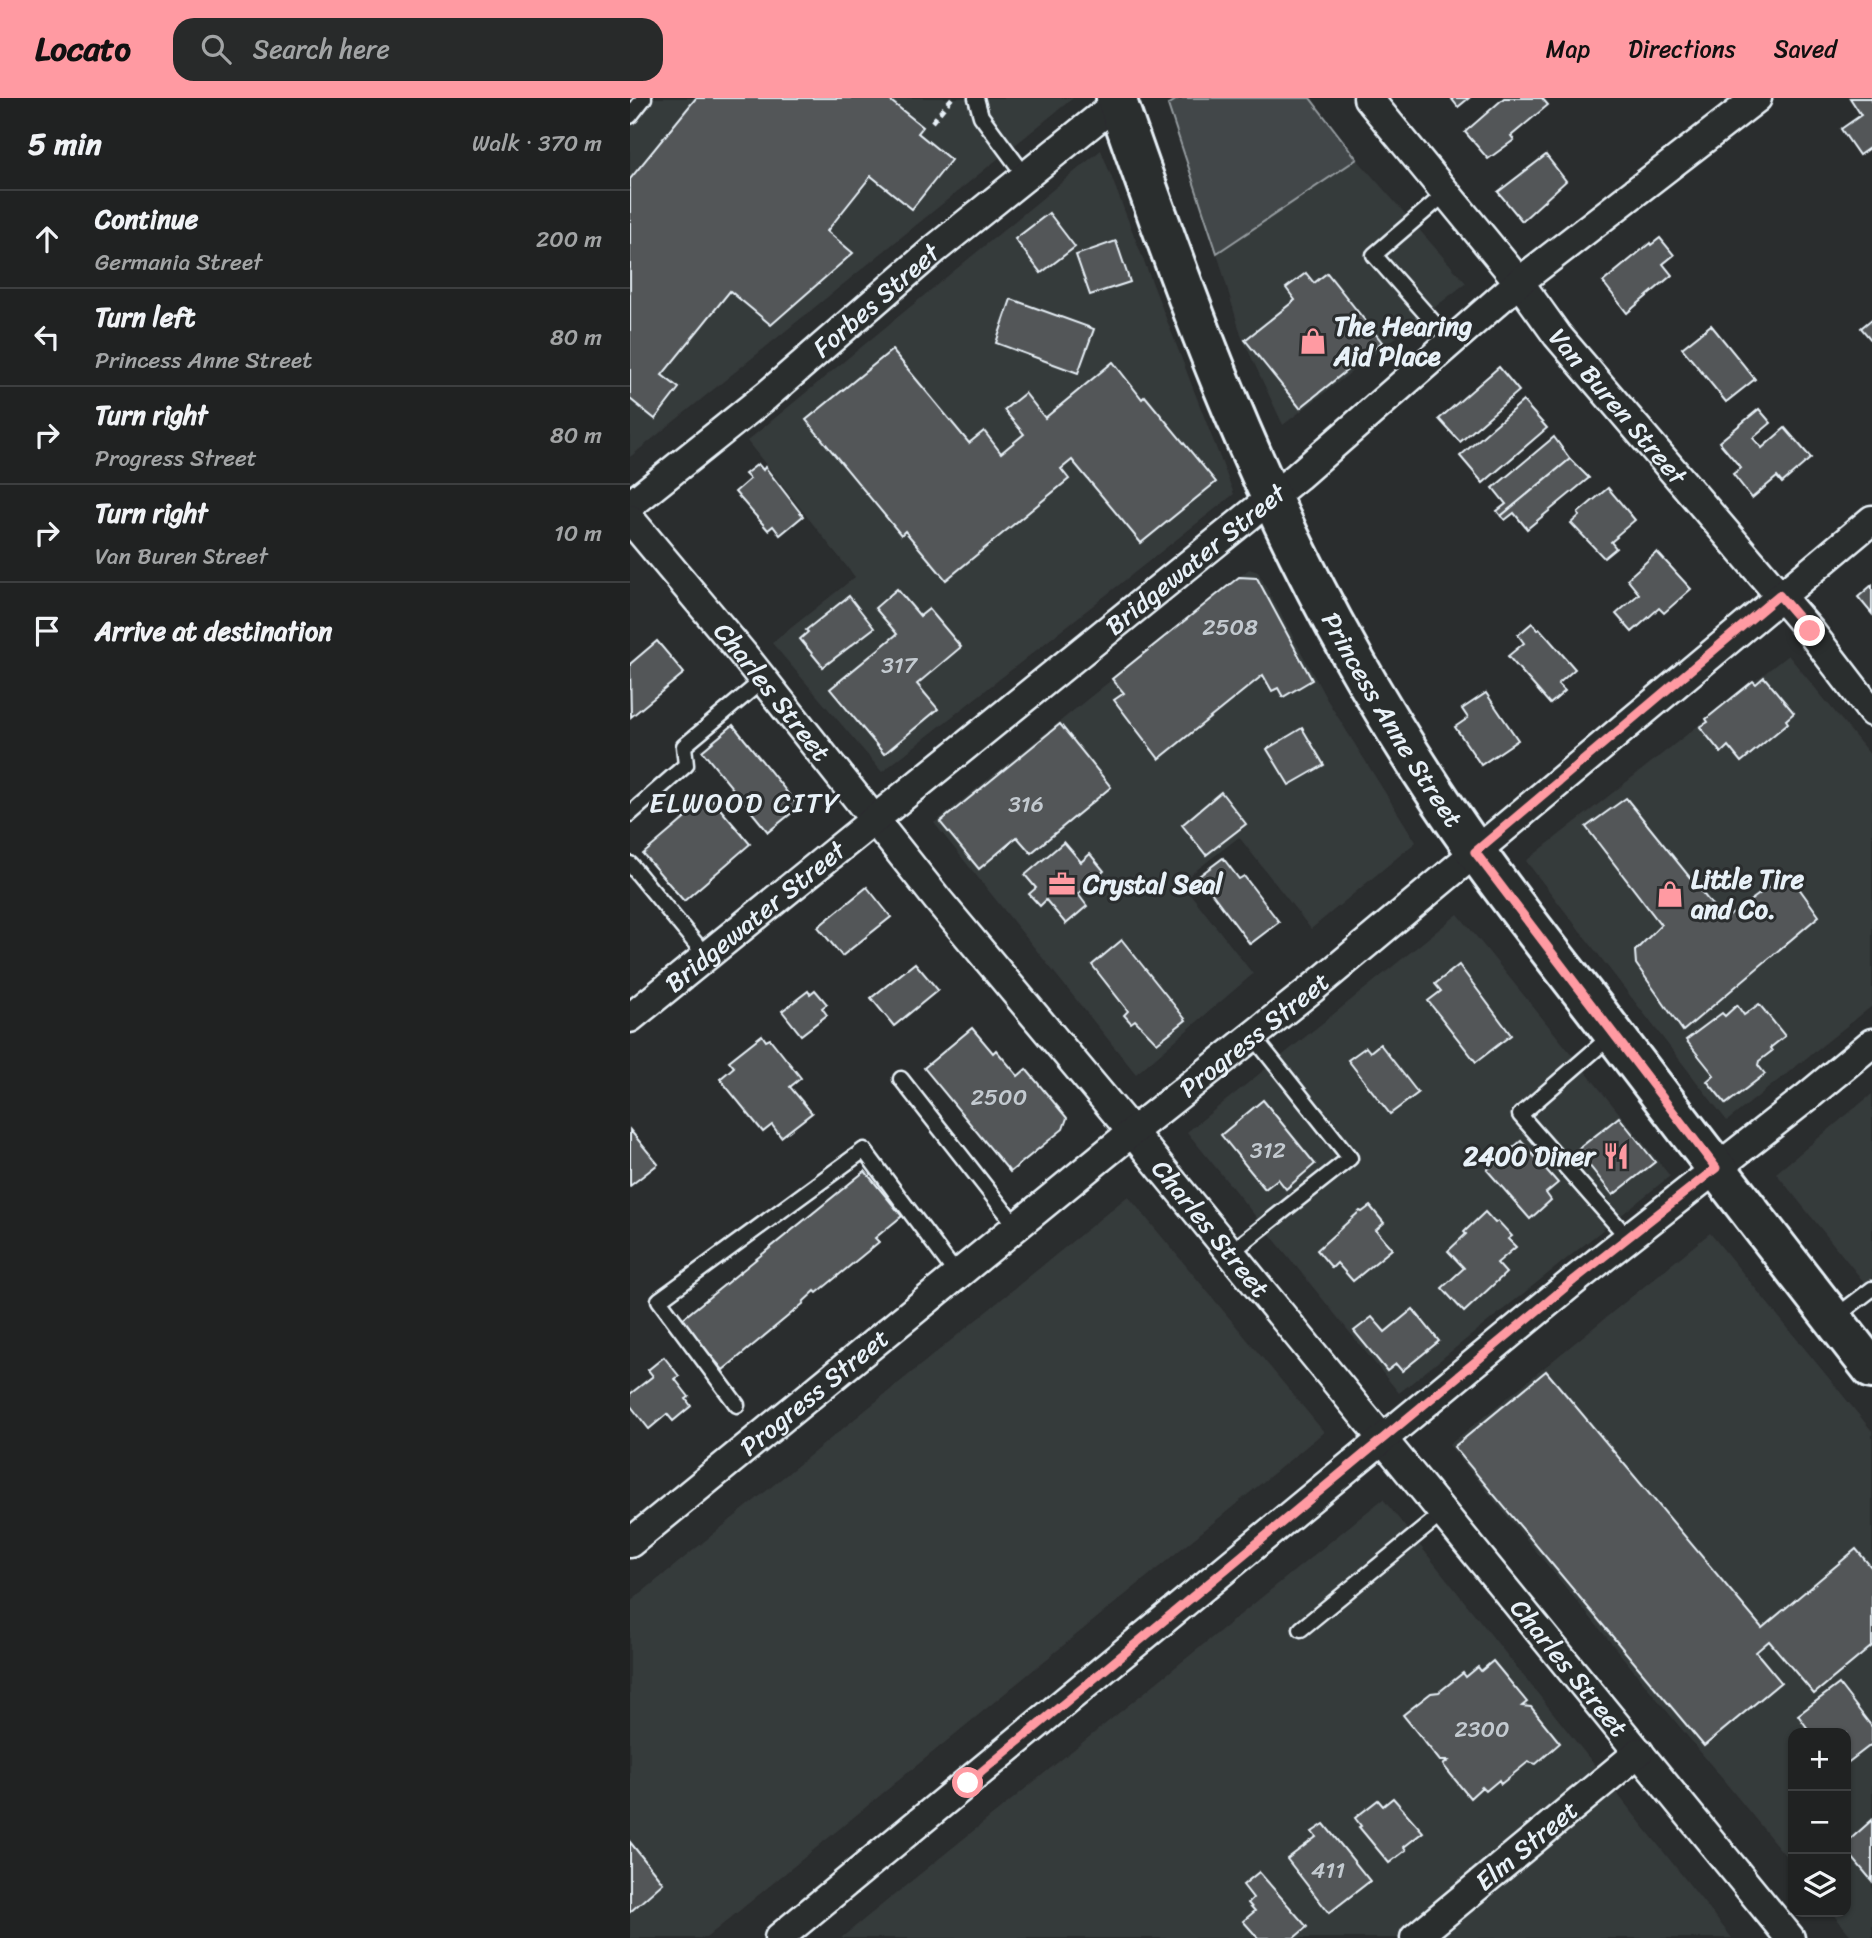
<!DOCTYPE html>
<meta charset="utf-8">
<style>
body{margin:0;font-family:Sriracha,sans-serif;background:#282a2a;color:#f1f3f6}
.controls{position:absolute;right:21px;bottom:21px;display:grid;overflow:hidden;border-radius:14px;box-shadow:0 2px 5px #0004}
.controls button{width:63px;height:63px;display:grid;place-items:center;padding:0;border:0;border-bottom:2px solid #3d3f40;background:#202222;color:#f1f3f6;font:35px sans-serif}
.stop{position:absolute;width:21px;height:21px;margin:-16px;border:5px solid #ff9aa2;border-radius:50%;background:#fff}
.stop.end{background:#ff9aa2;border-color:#fff;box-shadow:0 2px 7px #0008}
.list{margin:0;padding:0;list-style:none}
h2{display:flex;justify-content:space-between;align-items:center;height:91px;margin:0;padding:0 28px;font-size:30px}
h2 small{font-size:23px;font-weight:400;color:#a2a4a5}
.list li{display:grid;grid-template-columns:46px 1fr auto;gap:21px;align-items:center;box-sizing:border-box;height:98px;padding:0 28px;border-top:2px solid #3d3f40}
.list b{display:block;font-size:26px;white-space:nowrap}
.list p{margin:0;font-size:23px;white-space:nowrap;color:#a2a4a5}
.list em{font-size:23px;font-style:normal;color:#a2a4a5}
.icon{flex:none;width:38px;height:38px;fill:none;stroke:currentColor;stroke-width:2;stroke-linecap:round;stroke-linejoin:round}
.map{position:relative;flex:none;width:1242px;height:1840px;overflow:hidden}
header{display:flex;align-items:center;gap:42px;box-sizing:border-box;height:98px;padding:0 35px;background:#ff9aa2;color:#111}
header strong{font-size:33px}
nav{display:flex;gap:38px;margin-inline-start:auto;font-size:24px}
.search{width:490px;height:63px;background:#282a2a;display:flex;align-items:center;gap:18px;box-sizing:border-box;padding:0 24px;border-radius:21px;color:#a2a4a5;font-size:26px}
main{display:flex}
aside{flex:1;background:#202222}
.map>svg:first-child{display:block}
.built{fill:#363a3b}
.green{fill:#424648;stroke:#959ca0;stroke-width:2}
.building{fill:#535759;stroke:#e8f1f8;stroke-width:2}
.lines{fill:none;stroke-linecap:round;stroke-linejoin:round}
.lane-casing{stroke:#e8f1f8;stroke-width:19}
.street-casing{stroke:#e8f1f8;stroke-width:33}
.primary-casing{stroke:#e8f1f8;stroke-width:44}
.path{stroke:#e8f1f8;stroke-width:4.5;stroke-dasharray:7 5;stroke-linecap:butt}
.lane{stroke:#2a2d2e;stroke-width:14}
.street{stroke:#2a2d2e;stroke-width:28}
.primary{stroke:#2a2d2e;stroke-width:38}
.route{stroke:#ff9aa2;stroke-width:9}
.labels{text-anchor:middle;stroke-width:6;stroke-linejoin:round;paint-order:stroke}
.number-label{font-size:23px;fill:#c3cad0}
.street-label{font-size:26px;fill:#e8f1f8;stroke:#2a2d2e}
.poi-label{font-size:26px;font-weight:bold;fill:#e8f1f8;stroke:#2a2d2e;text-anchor:start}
.neighbourhood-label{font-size:28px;letter-spacing:2px;fill:#e8f1f8;stroke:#2a2d2e}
</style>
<header>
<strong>Locato</strong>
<div class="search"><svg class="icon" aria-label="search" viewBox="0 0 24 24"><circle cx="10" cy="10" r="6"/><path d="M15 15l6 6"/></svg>Search here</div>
<nav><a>Map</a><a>Directions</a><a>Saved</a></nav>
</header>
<main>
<aside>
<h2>5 min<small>Walk · 370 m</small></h2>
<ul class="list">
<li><svg class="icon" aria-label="ahead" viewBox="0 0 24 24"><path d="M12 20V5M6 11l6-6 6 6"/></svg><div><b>Continue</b><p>Germania Street</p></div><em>200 m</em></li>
<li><svg class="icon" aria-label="left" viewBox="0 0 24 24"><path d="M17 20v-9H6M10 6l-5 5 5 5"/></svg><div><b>Turn left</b><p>Princess Anne Street</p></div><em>80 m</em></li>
<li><svg class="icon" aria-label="right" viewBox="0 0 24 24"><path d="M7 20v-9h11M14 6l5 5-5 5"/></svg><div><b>Turn right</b><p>Progress Street</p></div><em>80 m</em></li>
<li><svg class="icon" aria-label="right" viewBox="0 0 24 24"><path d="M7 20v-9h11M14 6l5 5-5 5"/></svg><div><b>Turn right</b><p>Van Buren Street</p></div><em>10 m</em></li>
<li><svg class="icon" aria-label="arrive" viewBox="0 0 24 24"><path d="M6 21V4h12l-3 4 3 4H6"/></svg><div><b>Arrive at destination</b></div></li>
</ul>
</aside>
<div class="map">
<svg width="1242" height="1840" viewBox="0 0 1242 1840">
<rect width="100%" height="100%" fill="#2a2d2e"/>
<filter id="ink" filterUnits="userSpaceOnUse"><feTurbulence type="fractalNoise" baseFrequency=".0143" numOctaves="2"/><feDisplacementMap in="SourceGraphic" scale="14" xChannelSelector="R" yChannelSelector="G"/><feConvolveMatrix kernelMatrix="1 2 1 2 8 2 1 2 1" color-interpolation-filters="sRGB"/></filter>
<g filter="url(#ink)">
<g class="built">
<polygon points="0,0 443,0 0,359"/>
<polygon points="471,52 604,396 252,674 142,545 225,479 117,343"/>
<polygon points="727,61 836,185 653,327 611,237 587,155"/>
<polygon points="619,471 628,474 696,600 786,744 681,831 609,739 551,784 623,876 506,976 304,725"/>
<polygon points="1158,557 1242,659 1242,908 1097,1023 896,763"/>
<polygon points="828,816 1040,1078 769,1295 557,1034"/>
<polygon points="1242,996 1242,1194 1146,1075"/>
<polygon points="498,1098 694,1334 76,1840 0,1840 0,1504"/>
<polygon points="1080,1135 1242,1333 1242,1840 1223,1840 1201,1814 1216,1814 1216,1635 1163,1635 1163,1767 819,1347"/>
<polygon points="753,1401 1102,1840 211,1840"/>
</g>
<polygon class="green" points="549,0 680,0 727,61 587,155 538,7"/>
<g class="building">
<polygon points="66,0 257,0 293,29 288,35 321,62 282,111 241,78 197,133 223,155 141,227 100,193 32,277 49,290 25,321 0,301 0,81"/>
<polygon points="821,0 839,0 828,9"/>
<polygon points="874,0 912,0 918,7 881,38 884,42 858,61 835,34"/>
<polygon points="1220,0 1242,0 1242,48 1229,57 1211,31 1231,17"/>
<polygon points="916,57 936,83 892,123 868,94"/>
<polygon points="419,115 445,149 411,175 385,141"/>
<polygon points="1030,140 1044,157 1033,166 1042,177 997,215 973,184 1020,145 1021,147"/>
<polygon points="486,143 500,184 460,197 446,157"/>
<polygon points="676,175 684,185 697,175 752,244 670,310 615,242 665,202 656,190"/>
<polygon points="381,201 464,231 448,275 366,245"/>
<polygon points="1242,221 1242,243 1231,230"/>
<polygon points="1081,227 1125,281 1096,304 1052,250"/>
<polygon points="262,252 339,345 354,333 371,355 394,336 374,312 395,295 415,320 483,264 512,301 515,298 586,384 511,445 442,362 431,371 439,381 316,482 275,433 271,437 176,322"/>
<polygon points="869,269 889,293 830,344 809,321"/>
<polygon points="893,303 917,330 853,385 830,358"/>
<polygon points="1129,311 1141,325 1123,340 1132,350 1155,330 1181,360 1152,385 1147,379 1122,400 1103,376 1111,370 1089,344"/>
<polygon points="924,339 940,361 871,418 867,413 876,406 863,390"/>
<polygon points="940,361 959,380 897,431 884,415 875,422 871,418"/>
<polygon points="128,366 133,372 135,369 173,418 150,437 143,428 138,432 105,394 120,381 115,376"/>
<polygon points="978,390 1005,422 986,438 987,439 981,444 986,450 974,460 941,425 949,418 948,415"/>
<polygon points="1027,454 1061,491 1034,515 1029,510 1002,534 986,516 1009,496 997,481"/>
<polygon points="609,479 627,480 682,582 653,599 648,590 642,593 633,577 529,661 484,602 494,595 482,581"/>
<polygon points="1242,487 1242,516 1228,499"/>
<polygon points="267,491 290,518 299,511 331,549 287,586 308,611 254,656 200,591 267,536 245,510"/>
<polygon points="219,498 244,530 193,569 170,541 178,534 176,532"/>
<polygon points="902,525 908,532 910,531 945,571 928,586 935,593 920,606 878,558 894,545 888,537"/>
<polygon points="27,543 54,575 1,619 0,566"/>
<polygon points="1134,579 1164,615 1156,622 1158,625 1111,664 1098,648 1091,655 1070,629 1078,624 1076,621 1123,583 1126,586"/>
<polygon points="856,595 888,642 851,667 825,629 838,620 832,611"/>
<polygon points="430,626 481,689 401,755 387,739 349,771 310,724"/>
<polygon points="103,627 169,709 138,734 72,653"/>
<polygon points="672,630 694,667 659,687 637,651"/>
<polygon points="591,694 616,726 576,757 552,727"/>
<polygon points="80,699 120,746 54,803 13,756"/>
<polygon points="996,700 1094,822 1158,775 1189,818 1053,933 1006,866 1005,853 1031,827 956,729"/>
<polygon points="434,744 451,764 460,756 474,773 448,796 457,808 436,826 416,802 410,808 399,796 406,790 395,777"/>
<polygon points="593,760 609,781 614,778 649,824 620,846 569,778"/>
<polygon points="237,789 261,819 212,858 188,829"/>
<polygon points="492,842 556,922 527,945 505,922 501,925 494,917 498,913 462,867"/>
<polygon points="285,865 308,892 264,928 241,900"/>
<polygon points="829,867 881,937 846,964 798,903 811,893 805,886"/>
<polygon points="185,892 197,906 192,910 197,917 171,937 152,913 178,893 180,896"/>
<polygon points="1129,906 1155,938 1140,950 1142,953 1129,963 1128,967 1135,976 1096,1006 1077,983 1084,977 1056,942 1092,915 1095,918 1107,907 1114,917"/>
<polygon points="342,930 363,955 366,952 388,978 396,971 437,1020 433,1031 380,1074 294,970"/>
<polygon points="132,937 136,943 140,941 171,980 160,989 182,1015 151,1039 142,1027 133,1034 90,981 104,969 99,963"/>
<polygon points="750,946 788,995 760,1016 718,962 736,949 740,954"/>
<polygon points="633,1002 685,1066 656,1091 648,1081 635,1091 591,1037"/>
<polygon points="989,1019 1025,1064 983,1097 947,1052"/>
<polygon points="0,1032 28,1066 0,1088"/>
<polygon points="891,1043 928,1085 916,1095 921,1102 900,1121 857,1072"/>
<polygon points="235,1073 272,1118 245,1140 249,1144 187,1195 185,1193 173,1204 174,1205 93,1272 51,1222"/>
<polygon points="740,1108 754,1125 746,1132 762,1151 723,1183 707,1165 702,1170 687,1152 730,1113 732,1114"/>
<polygon points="855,1114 865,1125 868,1123 882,1138 878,1141 886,1149 867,1165 876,1175 834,1214 812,1190 834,1170 818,1153 836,1136 834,1134"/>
<polygon points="783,1211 809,1243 772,1273 766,1266 757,1273 724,1233 742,1219 755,1234"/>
<polygon points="34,1259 49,1278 45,1281 59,1299 56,1301 61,1308 43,1323 37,1316 19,1331 0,1307 0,1296 23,1278 18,1272"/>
<polygon points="916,1273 1132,1530 1226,1451 1242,1470 1242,1548 1184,1596 1139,1543 1126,1554 1151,1584 1074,1648 824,1349"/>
<polygon points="863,1563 897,1604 892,1608 901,1609 930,1645 906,1666 898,1664 871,1686 869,1682 856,1693 852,1689 840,1700 813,1667 818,1663 810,1663 773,1617 801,1595 809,1594 833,1575 836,1579 848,1569 851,1573"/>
<polygon points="1209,1586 1242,1629 1242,1646 1216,1666 1216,1635 1181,1635 1168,1617"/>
<polygon points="763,1700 793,1734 774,1749 776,1752 759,1765 729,1729 731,1728 725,1720 748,1702 753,1708"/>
<polygon points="1242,1722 1242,1783 1216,1752 1216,1745"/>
<polygon points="694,1726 740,1783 699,1815 657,1761 686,1739 682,1734"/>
<polygon points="0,1744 33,1785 0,1814"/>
<polygon points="629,1774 677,1829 664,1840 628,1840 613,1823 625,1813 618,1805 623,1800 613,1787"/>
</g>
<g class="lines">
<defs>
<g id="lane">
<polyline points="346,0 351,18 396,79"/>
<polyline points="0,18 14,0"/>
<polyline points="816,95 744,157 821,244"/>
<polyline points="0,716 56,667 54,648 133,582"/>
<polyline points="0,766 76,858"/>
<polyline points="982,937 890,1017 998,1140"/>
<polyline points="271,981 387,1129"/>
<polyline points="600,1155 720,1060 623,938"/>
<polyline points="1204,1220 1242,1191"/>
<polyline points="107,1307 29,1202 234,1052 327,1177"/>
<polyline points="671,1531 813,1415"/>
</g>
<g id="street">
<path id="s1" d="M738,0L889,184L927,237L1180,533L1242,614"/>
<path id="s2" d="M0,407L136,298L305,151L493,0"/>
<path id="s3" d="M0,421L112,555L308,802L502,1034L1160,1840"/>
<path id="s4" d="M0,920L668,378L889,184L1127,0"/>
<path id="s5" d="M0,1445L502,1034L683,890L1242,422"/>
<polyline points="149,1840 945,1182 1177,999 1242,945"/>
<path id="s6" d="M785,1840L1009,1654"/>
</g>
<g id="primary">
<path id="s7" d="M486,0C552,191 622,382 722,558C760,625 801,691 846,754C885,809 927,862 968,915C1058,1034 1150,1153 1242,1271"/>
</g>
</defs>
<use href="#lane" class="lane-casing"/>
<use href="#street" class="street-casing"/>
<use href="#primary" class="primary-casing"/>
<polyline class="path" points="302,24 322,0"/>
<use href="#lane" class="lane"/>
<use href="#street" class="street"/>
<use href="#primary" class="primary"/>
</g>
</g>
<g class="lines" filter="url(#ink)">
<polyline class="route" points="338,1685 944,1182 1086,1070 845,754 1149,497 1180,533"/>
</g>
<defs>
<symbol id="shop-bare" viewBox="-9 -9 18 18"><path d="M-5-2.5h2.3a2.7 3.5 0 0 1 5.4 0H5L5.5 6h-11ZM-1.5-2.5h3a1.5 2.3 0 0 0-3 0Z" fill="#ff9aa2" stroke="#2a2d2e" stroke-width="2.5" paint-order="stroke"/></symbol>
<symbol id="office-bare" viewBox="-9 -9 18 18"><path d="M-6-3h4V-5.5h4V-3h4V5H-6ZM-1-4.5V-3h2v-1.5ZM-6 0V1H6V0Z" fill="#ff9aa2" stroke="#2a2d2e" stroke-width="2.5" paint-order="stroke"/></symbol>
<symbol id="restaurant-bare" viewBox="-9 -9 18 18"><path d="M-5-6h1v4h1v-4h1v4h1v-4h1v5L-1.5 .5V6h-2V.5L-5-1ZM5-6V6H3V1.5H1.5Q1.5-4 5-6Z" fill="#ff9aa2" stroke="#2a2d2e" stroke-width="2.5" paint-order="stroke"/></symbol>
</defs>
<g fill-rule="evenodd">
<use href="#shop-bare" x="664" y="224" width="38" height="38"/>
<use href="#office-bare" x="413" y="767" width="38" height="38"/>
<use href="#shop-bare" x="1021" y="777" width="38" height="38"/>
<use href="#restaurant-bare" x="967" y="1039" width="38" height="38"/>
</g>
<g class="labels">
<g class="number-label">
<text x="600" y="537">2508</text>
<text x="269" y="575">317</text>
<text x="396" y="714">316</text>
<text x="369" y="1007">2500</text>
<text x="638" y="1060">312</text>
<text x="852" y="1639">2300</text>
<text x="698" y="1780">411</text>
</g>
<g class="street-label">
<text dy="9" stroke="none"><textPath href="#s2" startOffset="320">Forbes Street</textPath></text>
<text dy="9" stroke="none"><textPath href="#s1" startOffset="397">Van Buren Street</textPath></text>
<text dy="9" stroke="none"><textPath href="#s4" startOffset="728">Bridgewater Street</textPath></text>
<text dy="9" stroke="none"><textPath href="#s3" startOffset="224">Charles Street</textPath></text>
<text dy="9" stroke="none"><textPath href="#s7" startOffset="682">Princess Anne Street</textPath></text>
<text dy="9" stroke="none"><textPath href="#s4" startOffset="161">Bridgewater Street</textPath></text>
<text dy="9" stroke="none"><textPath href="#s5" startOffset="805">Progress Street</textPath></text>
<text dy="9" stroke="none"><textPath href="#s3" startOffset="917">Charles Street</textPath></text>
<text dy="9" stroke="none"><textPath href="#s5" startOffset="238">Progress Street</textPath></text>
<text dy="9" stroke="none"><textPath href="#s3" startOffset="1484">Charles Street</textPath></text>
<text dy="9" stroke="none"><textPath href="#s6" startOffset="145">Elm Street</textPath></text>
</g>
<g class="poi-label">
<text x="704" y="237">The Hearing<tspan x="704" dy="30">Aid Place</tspan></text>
<text x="1061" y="790">Little Tire<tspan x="1061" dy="30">and Co.</tspan></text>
<text x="453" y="795">Crystal Seal</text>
<text x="965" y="1067" text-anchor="end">2400 Diner</text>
</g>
<g class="neighbourhood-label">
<text x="115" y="714">ELWOOD CITY</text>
</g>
</g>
</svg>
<div class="controls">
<button>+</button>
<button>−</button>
<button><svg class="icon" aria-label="layers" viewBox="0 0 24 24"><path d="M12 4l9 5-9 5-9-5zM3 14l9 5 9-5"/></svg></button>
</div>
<div class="stop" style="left:338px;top:1685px"></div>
<div class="stop end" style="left:1180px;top:533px"></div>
</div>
</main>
